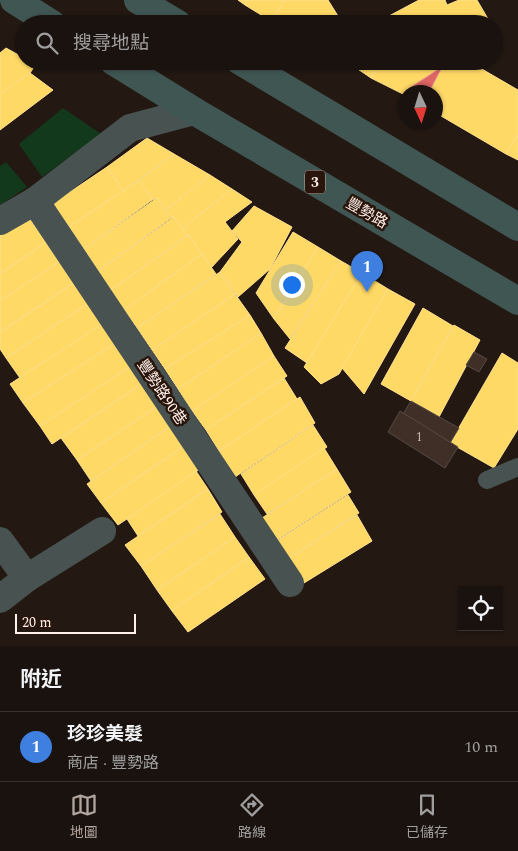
<!DOCTYPE html>
<html lang="zh-TW">
<meta charset="utf-8">
<style>
body{margin:0;font-family:Spectral,"Noto Sans TC",serif;background:#27201c;color:#f1f3f6}
.controls{position:absolute;right:15px;bottom:15px;display:grid;overflow:hidden;border-radius:0px;box-shadow:0 1px 4px #0004}
.controls button{width:45px;height:45px;display:grid;place-items:center;padding:0;border:0;border-bottom:1px solid #38322e;background:#1a120e;color:#f1f3f6;font:25px sans-serif}
.compass{position:absolute;left:398px;top:85px;width:45px;height:45px;border-radius:50%;background:#1a120e;box-shadow:0 1px 4px #0004;rotate:176deg}
.scale{position:absolute;left:15px;bottom:12px;width:121px;box-sizing:border-box;padding-left:5px;border:2px solid #fff0e9;border-top:0;font-size:14px;line-height:18px;white-space:nowrap;color:#fff0e9;-webkit-text-stroke:4px #29150c;paint-order:stroke}
.you{position:absolute;left:291px;top:284px;width:18px;height:18px;margin:-12px;border:4px solid #fff;border-radius:50%;background:#1a73e8;box-shadow:0 0 0 8px #1a73e833}
.badge{display:grid;place-items:center;width:32px;height:32px;border-radius:50%;background:#b2a49e;color:#fff;font-size:16px;font-weight:700}
.pin{position:absolute;translate:-50% -41px;filter:drop-shadow(0 1px 2px #0008)}
.pin::after{content:'';position:absolute;top:26px;width:18px;height:15px;background:inherit;clip-path:polygon(0 0,100% 0,50% 100%)}
.list{margin:0;padding:0;list-style:none}
h2{display:flex;justify-content:space-between;align-items:center;height:65px;margin:0;padding:0 20px;font-size:21px}
h2 small{font-size:16px;font-weight:400;color:#9f9e9e}
.list li{display:grid;grid-template-columns:32px 1fr auto;gap:15px;align-items:center;box-sizing:border-box;height:70px;padding:0 20px;border-top:1px solid #38322e}
.list b{display:block;font-size:19px;white-space:nowrap}
.list p{margin:0;font-size:16px;white-space:nowrap;color:#9f9e9e}
.list em{font-size:16px;font-style:normal;color:#9f9e9e}
.icon{flex:none;width:28px;height:28px;fill:none;stroke:currentColor;stroke-width:2;stroke-linecap:round;stroke-linejoin:round}
.map{position:relative;flex:none;width:518px;height:646px;overflow:hidden}
.search{position:absolute;background:#1a120e;box-shadow:0 1px 4px #0004;left:15px;right:15px;top:15px;height:55px;display:flex;align-items:center;gap:12px;box-sizing:border-box;padding:0 18px;border-radius:28px;color:#9f9e9e;font-size:19px}
.sheet{height:135px;background:#1a120e}
nav{display:flex;justify-content:space-around;align-items:center;box-sizing:border-box;height:70px;border-top:1px solid #38322e;background:#1a120e;font-size:14px;color:#9f9e9e}
nav a{display:grid;justify-items:center;gap:2px}
nav .on{color:#b2a49e}
.map>svg:first-child{display:block}
.green{fill:#13391d}
.homes{fill:#ffd966;stroke:#ffe08d}
.shops{fill:#e06666;stroke:#e98f8d}
.building{fill:#402f26;stroke:#544a45}
.lines{fill:none;stroke-linecap:round;stroke-linejoin:round}
.lane{stroke:#485351;stroke-width:18}
.street{stroke:#485351;stroke-width:28}
.primary{stroke:#3f5653;stroke-width:28}
.labels{text-anchor:middle;stroke-width:5;stroke-linejoin:round;paint-order:stroke}
.number-label{font-size:12px;fill:#cfc0b8}
.shield{fill:#29150c;stroke:#bfaea7;stroke-width:1}
.shield-label{font-size:14px;font-weight:bold;fill:#fff0e9}
.street-label{font-size:15px;fill:#fff0e9;stroke:#29150c}
</style>
<div class="map">
<svg width="518" height="646" viewBox="0 0 518 646">
<rect width="100%" height="100%" fill="#231812"/>
<g class="green">
<polygon points="63,108 101,134 42,177 19,144"/>
<polygon points="6,162 27,187 0,205 0,166"/>
</g>
<g class="homes">
<polygon points="238,0 248,0 245,5"/>
<polygon points="248,0 285,0 271,21 245,5"/>
<polygon points="285,0 328,0 343,24 276,24 271,21"/>
<polygon points="419,0 445,0 447,5 459,0 477,0 491,24 374,24"/>
<polygon points="6,48 24,58 24,61 30,61 36,64 30,73 0,94 0,53"/>
<polygon points="346,61 381,61 371,78"/>
<polygon points="381,61 452,61 408,89 405,95 371,78"/>
<polygon points="452,61 468,61 518,90 518,134 506,154 436,113 436,92 429,92 442,67"/>
<polygon points="30,73 53,90 0,130 0,94"/>
<polygon points="518,134 518,160 506,154"/>
<polygon points="147,138 174,154 123,191 107,167"/>
<polygon points="174,154 210,175 166,210 157,198 152,200 139,180"/>
<polygon points="107,167 123,191 69,227 52,204"/>
<polygon points="210,175 232,189 182,229 174,217 171,218 166,210"/>
<polygon points="139,180 152,200 84,249 69,227"/>
<polygon points="232,189 252,202 225,222 238,239 211,268 189,235 187,236 182,229"/>
<polygon points="157,198 171,218 98,271 84,249"/>
<polygon points="254,206 292,227 270,269 238,297 220,272 242,242 232,231"/>
<polygon points="28,216 46,242 0,274 0,235"/>
<polygon points="174,217 187,236 111,290 98,271"/>
<polygon points="293,232 318,247 274,319 256,293"/>
<polygon points="189,235 202,254 124,310 111,290"/>
<polygon points="46,242 59,262 0,301 0,274"/>
<polygon points="318,247 341,261 290,339 274,319"/>
<polygon points="202,254 216,274 137,328 124,310"/>
<polygon points="341,261 362,273 307,363 285,348"/>
<polygon points="59,262 74,283 0,332 0,301"/>
<polygon points="220,272 235,294 152,350 137,328"/>
<polygon points="362,273 388,289 339,374 321,384 304,367"/>
<polygon points="74,283 89,303 6,358 0,349 0,332"/>
<polygon points="388,289 415,304 364,394 342,368"/>
<polygon points="235,294 250,315 165,369 152,350"/>
<polygon points="89,303 102,324 20,378 6,358"/>
<polygon points="423,308 453,326 411,401 381,384"/>
<polygon points="250,315 261,333 178,389 165,369"/>
<polygon points="102,324 115,343 23,403 10,384"/>
<polygon points="454,325 480,340 439,417 411,401"/>
<polygon points="261,333 274,356 192,411 178,389"/>
<polygon points="115,343 131,366 40,426 23,403"/>
<polygon points="502,353 518,363 518,429 494,468 450,443"/>
<polygon points="274,356 287,376 206,430 192,411"/>
<polygon points="131,366 143,383 52,444 40,426"/>
<polygon points="284,378 297,399 219,451 206,430"/>
<polygon points="143,383 158,406 77,460 61,438"/>
<polygon points="300,397 315,423 235,477 219,451"/>
<polygon points="158,406 171,426 91,481 77,460"/>
<polygon points="313,425 327,447 254,495 241,474"/>
<polygon points="171,426 184,446 101,503 87,484"/>
<polygon points="184,446 200,469 118,525 101,503"/>
<polygon points="324,448 337,469 267,514 254,495"/>
<polygon points="337,469 351,492 275,541 262,518"/>
<polygon points="196,471 208,489 138,536 127,519"/>
<polygon points="208,489 222,512 141,566 125,545"/>
<polygon points="348,495 359,513 289,558 278,540"/>
<polygon points="220,514 235,537 157,590 141,566"/>
<polygon points="357,515 372,541 304,583 289,558"/>
<polygon points="235,537 249,557 172,611 157,590"/>
<polygon points="249,557 265,579 188,632 172,611"/>
</g>
<polygon class="shops" points="442,67 429,92 406,92 408,89"/>
<g class="building">
<polygon points="474,352 487,359 479,372 466,365"/>
<polygon points="411,401 459,428 450,443 403,414"/>
<polygon points="400,411 458,447 445,468 388,432"/>
</g>
<g class="lines">
<polyline class="lane" points="487,480 518,467"/>
<g class="street">
<polyline points="35,201 290,583"/>
<polyline points="0,221 35,201 130,128 194,111"/>
<polyline points="0,541 27,578 0,599"/>
<polyline points="27,578 102,531"/>
</g>
<g class="primary">
<polyline points="14,0 52,24"/>
<polyline points="138,0 178,24"/>
<polyline points="113,61 194,111 518,301"/>
<polyline points="240,61 518,227"/>
</g>
</g>
<g class="labels">
<g class="number-label">
<text x="419" y="441">1</text>
</g>
<rect class="shield" x="305" y="170.5" width="20" height="23" rx="4"/>
<g class="shield-label">
<text x="315" y="187">3</text>
</g>
<g class="street-label">
<text transform="translate(367 213) rotate(30)" y="5">豐勢路</text>
<text transform="translate(162 392) rotate(56)" y="5">豐勢路90巷</text>
</g>
</g>
</svg>
<div class="controls">
<button><svg class="icon" aria-label="locate" viewBox="0 0 24 24"><circle cx="12" cy="12" r="6"/><path d="M12 2v4M12 18v4M2 12h4M18 12h4"/></svg></button>
</div>
<svg class="compass" viewBox="-18 -18 36 36"><path d="M0-13l5 13h-10z" fill="#e53935"/><path d="M0 13l5-13h-10z" fill="#9f9e9e"/></svg>
<div class="scale">20 m</div>
<div class="you"></div>
<div class="pin badge" style="left:367px;top:292px;background:#3f7fe0">1</div>
<div class="search"><svg class="icon" aria-label="search" viewBox="0 0 24 24"><circle cx="10" cy="10" r="6"/><path d="M15 15l6 6"/></svg>搜尋地點</div>
</div>
<section class="sheet">
<h2>附近<small></small></h2>
<ul class="list">
<li><span class="badge" style="background:#3f7fe0">1</span><div><b>珍珍美髮</b><p>商店 · 豐勢路</p></div><em>10 m</em></li>
</ul>
</section>
<nav>
<a class="on"><svg class="icon" aria-label="map" viewBox="0 0 24 24"><path d="M3 6l6-2 6 2 6-2v14l-6 2-6-2-6 2zM9 4v14M15 6v14"/></svg>地圖</a>
<a><svg class="icon" aria-label="directions" viewBox="0 0 24 24"><path d="M12 3l9 9-9 9-9-9zM9 14v-3h6M13 9l2 2-2 2"/></svg>路線</a>
<a><svg class="icon" aria-label="saved" viewBox="0 0 24 24"><path d="M7 4h10v16l-5-4-5 4z"/></svg>已儲存</a>
</nav>
